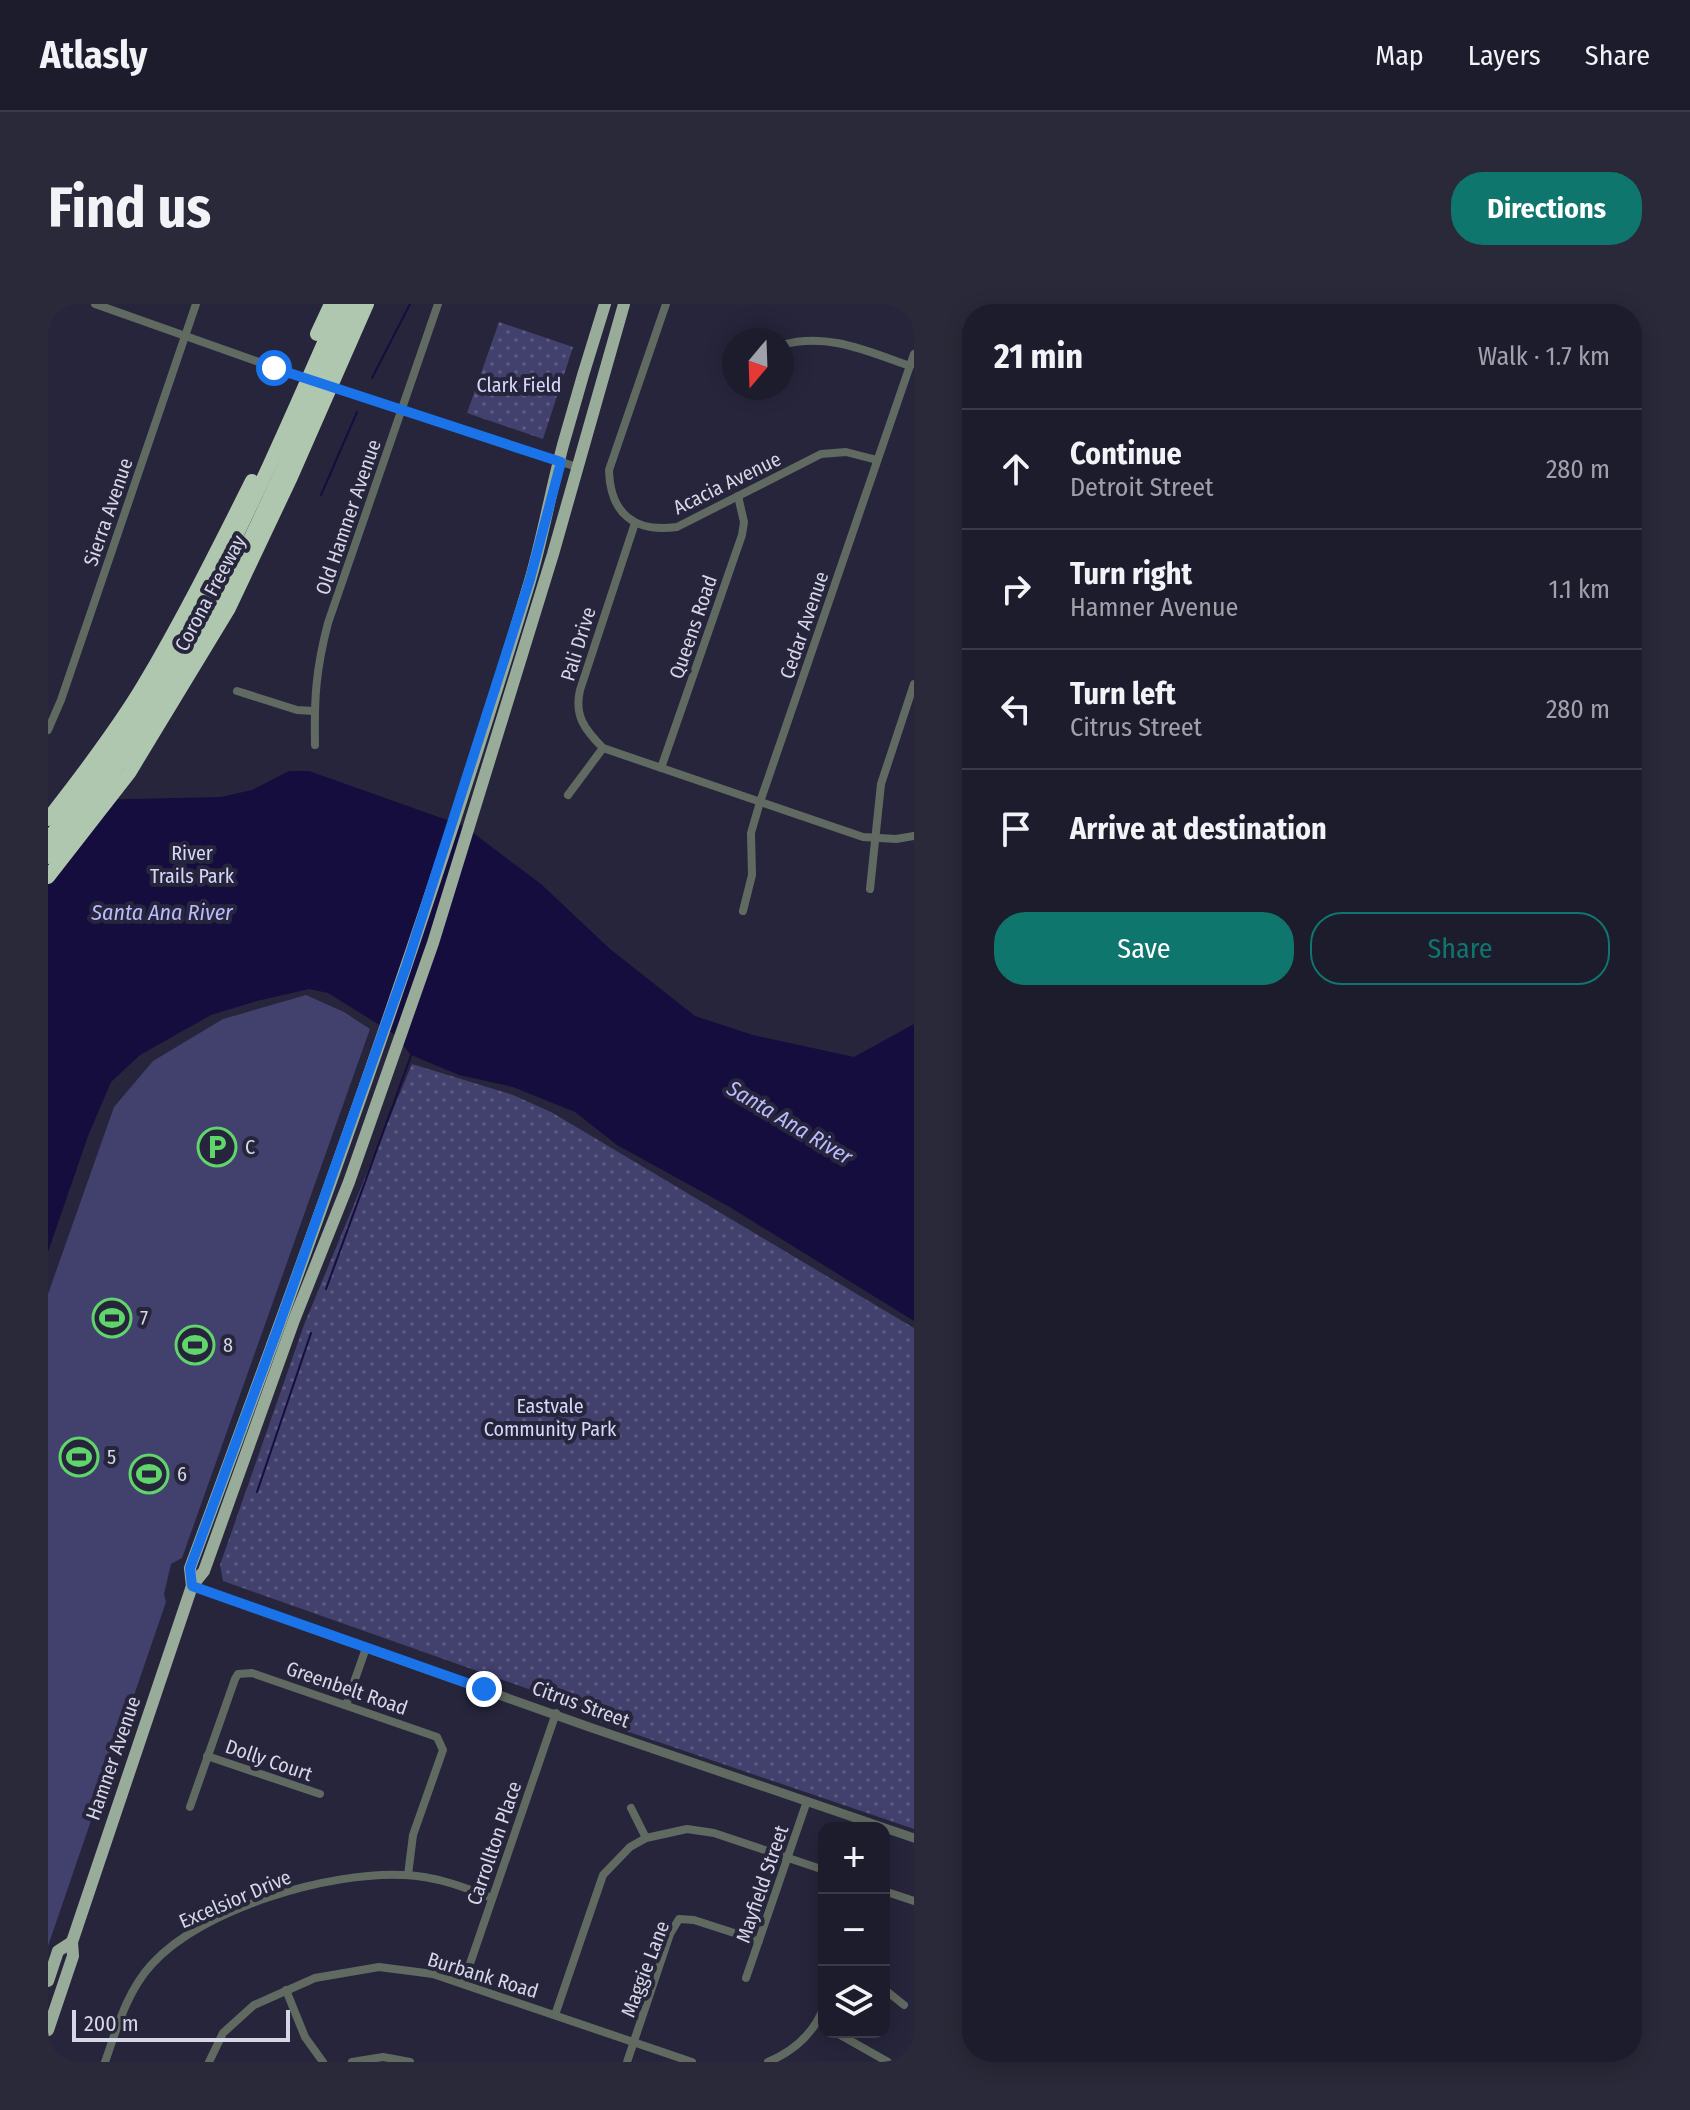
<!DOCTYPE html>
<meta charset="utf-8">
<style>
body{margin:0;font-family:"Fira Sans Condensed",sans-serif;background:#292939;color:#f1f3f6}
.controls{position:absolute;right:24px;bottom:24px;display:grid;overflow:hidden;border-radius:16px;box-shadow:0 4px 20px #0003}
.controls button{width:72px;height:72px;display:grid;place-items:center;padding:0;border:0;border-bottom:2px solid #3a3a49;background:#1c1c2d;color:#f1f3f6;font:40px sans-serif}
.compass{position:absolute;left:674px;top:24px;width:72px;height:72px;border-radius:50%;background:#1c1c2d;box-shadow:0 4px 20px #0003;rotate:199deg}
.scale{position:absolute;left:24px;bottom:20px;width:218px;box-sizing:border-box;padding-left:8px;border:4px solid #d6d7e6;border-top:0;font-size:22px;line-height:28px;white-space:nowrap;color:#d6d7e6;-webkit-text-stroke:6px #26253c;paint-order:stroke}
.stop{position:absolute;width:24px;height:24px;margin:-18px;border:6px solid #1a73e8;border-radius:50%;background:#fff}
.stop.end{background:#1a73e8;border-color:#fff;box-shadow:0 2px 8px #0008}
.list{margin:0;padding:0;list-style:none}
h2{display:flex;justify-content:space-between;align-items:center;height:104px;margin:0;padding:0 32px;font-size:34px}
h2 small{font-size:26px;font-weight:400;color:#a0a1aa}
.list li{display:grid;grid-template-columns:52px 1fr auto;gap:24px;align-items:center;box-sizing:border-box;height:120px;padding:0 32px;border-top:2px solid #3a3a49}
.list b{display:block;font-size:30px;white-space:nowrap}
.list p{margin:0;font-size:26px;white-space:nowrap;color:#a0a1aa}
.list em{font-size:26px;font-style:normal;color:#a0a1aa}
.actions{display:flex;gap:16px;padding:24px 32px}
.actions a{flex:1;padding:18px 0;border:2px solid #0f766e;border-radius:32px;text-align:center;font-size:28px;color:#0f766e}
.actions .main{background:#0f766e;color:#fff}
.icon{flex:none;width:44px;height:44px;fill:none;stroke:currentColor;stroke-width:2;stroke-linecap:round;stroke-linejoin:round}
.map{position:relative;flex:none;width:866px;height:1758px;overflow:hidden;border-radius:32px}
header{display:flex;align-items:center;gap:48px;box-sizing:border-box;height:112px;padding:0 40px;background:#1c1c2d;border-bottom:2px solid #3a3a49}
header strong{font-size:38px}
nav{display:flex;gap:44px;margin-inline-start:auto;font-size:28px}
.intro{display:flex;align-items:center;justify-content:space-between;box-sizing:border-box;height:192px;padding:0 48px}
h1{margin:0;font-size:56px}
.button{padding:20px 36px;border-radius:32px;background:#0f766e;color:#fff;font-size:28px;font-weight:700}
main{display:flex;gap:48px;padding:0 48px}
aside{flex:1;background:#1c1c2d;border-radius:32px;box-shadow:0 4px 20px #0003}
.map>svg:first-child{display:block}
.park{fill:url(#park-dots)}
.pitch{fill:#42406d}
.water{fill:#160d3f}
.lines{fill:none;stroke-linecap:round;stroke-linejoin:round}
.stream{stroke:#160d3f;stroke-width:2}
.minor{stroke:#616a61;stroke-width:8}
.tertiary{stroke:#616a61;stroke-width:9}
.primary{stroke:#99ac99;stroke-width:12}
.motorway{stroke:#afc6af;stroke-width:14}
.route{stroke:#1a73e8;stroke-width:10}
.labels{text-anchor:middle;stroke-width:8;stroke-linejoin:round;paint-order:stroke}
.park-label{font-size:20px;fill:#d7d7fa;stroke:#26253c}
.street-label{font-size:20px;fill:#d6d7e6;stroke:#26253c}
.poi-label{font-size:20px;fill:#d6d7e6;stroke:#26253c;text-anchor:start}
.water-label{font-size:22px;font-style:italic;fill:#bbf;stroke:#26253c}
</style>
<header>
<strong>Atlasly</strong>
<nav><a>Map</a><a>Layers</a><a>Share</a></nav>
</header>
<div class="intro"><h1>Find us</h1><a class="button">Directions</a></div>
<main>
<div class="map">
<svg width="866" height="1758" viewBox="0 0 866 1758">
<defs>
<pattern id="park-dots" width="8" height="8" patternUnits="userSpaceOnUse" patternTransform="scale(2)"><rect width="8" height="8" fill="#42406d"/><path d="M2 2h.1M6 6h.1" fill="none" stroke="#5d5b82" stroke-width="1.8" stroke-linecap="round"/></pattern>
</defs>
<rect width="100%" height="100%" fill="#26253c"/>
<g class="park">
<polygon points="451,18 525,43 495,135 419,109"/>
<polygon points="364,760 465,791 503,808 866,1024 866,1525 543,1415 523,1400 175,1277 172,1261 256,1021"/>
</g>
<polygon class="pitch" points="258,691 296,708 322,725 134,1254 123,1260 116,1290 118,1298 0,1642 0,990 66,803 105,757 175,715"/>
<polygon class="water" points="241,467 261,467 416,522 493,580 562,645 647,712 705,731 806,753 866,720 866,1017 680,902 569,841 527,808 465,783 411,771 363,751 346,730 280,689 261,685 209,697 163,711 92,751 63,778 40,832 0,948 0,505 37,496 173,493 204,486"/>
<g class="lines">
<g class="stream">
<polyline points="324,74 362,0"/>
<polyline points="273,191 309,108"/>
<polyline points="278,985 364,749"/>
<polyline points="209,1188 263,1029"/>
</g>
<g class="minor">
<polyline points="47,0 262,76"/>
<path d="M618,0L561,166C562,210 587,229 629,223L773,150L798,148L829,156"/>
<path d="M734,41C779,28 819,47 862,62"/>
<polyline points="282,83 529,163"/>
<path d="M587,219L532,386C526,412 537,426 555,444L815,533L848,535L866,532"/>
<polyline points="189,387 249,406 266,407"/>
<polyline points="0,426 13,396 148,0"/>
<path d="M267,441C266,394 268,365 280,319L390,0"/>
<polyline points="613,464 694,231 696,218 690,192"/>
<polyline points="520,491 555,444"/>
<polyline points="822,585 833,480 866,380"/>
<polyline points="695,607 704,571 703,529 712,498 866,50"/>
<polyline points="298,1401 318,1344"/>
<polyline points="159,1452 272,1490"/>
<polyline points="142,1503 187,1375 190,1370 204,1369 389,1433 395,1446 365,1531 360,1571"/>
<polyline points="583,1504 598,1534"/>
<polyline points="836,1587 866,1597"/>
<polyline points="698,1674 759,1497"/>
<polyline points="415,1680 508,1409"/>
<polyline points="836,1685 856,1701"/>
<polyline points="238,1686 257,1733 275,1758"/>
<polyline points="507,1711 555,1571 582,1543 598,1534 639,1525 666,1529 776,1566"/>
<polyline points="787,1728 840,1758"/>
<path d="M57,1758C69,1724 79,1687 104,1660C154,1604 283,1567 356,1571C387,1572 416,1583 444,1594"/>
<polyline points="161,1758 175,1729 206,1701 267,1674 331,1663 385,1670 644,1758"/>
<polyline points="304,1758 335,1753 362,1758"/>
<polyline points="579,1758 622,1630 631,1615 646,1616 711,1637"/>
<path d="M720,1758C746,1747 766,1729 776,1703"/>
</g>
<polyline class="tertiary" points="144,1282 544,1424 866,1534"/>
<g class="primary">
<path d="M144,1282L142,1264C263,938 382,610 482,277C495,232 503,186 515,141C528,94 542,47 557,0"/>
<polyline points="0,1677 10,1647 24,1638"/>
<polyline points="0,1726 25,1652 24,1638 144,1282 156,1267 246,1016 301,878 385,639 505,250 576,0"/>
</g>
<g class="motorway">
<polyline points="269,30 283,0"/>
<path d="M0,515C33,473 66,430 94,384C134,317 169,247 204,177"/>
<path d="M0,535C131,376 211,187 293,0"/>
<path d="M0,553C75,462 139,362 192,256C233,173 270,86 306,0"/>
<polyline points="0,573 81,469 181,304 243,173 319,0"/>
</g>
</g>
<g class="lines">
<polyline class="route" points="226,64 513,158 482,275 358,663 230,1024 142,1264 144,1282 436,1385"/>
</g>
<defs>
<symbol id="parking-ring" viewBox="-11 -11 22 22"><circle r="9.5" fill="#26253c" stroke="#60d56b" stroke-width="1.5"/><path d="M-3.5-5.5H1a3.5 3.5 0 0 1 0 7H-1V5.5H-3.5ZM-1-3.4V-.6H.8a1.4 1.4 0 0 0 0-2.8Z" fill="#60d56b"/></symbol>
<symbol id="stadium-ring" viewBox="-11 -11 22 22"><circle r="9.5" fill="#26253c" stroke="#60d56b" stroke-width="1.5"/><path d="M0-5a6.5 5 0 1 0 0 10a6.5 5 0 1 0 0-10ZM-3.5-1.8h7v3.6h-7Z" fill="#60d56b"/></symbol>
</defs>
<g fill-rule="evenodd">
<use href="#parking-ring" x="147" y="821" width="44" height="44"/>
<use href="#stadium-ring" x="42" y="992" width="44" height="44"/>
<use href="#stadium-ring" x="125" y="1019" width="44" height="44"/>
<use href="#stadium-ring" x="9" y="1131" width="44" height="44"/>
<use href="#stadium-ring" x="79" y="1148" width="44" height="44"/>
</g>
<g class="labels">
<g class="park-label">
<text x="471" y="88">Clark Field</text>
<text x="144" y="556">River<tspan x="144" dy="23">Trails Park</tspan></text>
<text x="502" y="1109">Eastvale<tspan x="502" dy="23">Community Park</tspan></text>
</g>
<g class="street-label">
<text transform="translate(679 179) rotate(-26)" y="7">Acacia Avenue</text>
<text transform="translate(60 208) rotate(-71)" y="7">Sierra Avenue</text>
<text transform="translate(300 213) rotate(-71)" y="7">Old Hamner Avenue</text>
<text transform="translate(162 289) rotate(-62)" y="7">Corona Freeway</text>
<text transform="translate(756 321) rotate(-71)" y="7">Cedar Avenue</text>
<text transform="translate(645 323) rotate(-71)" y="7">Queens Road</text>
<text transform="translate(530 340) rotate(-73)" y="7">Pali Drive</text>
<text transform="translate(299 1384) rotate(19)" y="7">Greenbelt Road</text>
<text transform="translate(533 1400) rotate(20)" y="7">Citrus Street</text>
<text transform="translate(65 1454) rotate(-71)" y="7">Hamner Avenue</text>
<text transform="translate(221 1456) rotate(19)" y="7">Dolly Court</text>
<text transform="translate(446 1539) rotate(-71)" y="7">Carrollton Place</text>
<text transform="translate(714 1580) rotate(-71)" y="7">Mayfield Street</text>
<text transform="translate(187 1595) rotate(-23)" y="7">Excelsior Drive</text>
<text transform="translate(597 1665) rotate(-69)" y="7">Maggie Lane</text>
<text transform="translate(435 1671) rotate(17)" y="7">Burbank Road</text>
</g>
<g class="poi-label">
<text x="197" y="850">C</text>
<text x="92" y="1021">7</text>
<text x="175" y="1048">8</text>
<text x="59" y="1160">5</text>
<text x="129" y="1177">6</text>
</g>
<g class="water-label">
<text x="114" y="616">Santa Ana River</text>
<text transform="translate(742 818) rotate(31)" y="8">Santa Ana River</text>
</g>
</g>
</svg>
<div class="controls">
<button>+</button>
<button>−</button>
<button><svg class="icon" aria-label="layers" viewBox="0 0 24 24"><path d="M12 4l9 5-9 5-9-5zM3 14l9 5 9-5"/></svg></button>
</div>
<svg class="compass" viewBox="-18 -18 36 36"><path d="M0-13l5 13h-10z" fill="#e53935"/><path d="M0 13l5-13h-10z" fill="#a0a1aa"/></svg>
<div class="scale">200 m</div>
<div class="stop" style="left:226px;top:64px"></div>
<div class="stop end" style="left:436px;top:1385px"></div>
</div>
<aside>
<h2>21 min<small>Walk · 1.7 km</small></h2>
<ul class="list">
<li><svg class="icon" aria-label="ahead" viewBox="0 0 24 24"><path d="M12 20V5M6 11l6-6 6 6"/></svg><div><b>Continue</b><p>Detroit Street</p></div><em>280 m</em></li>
<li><svg class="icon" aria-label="right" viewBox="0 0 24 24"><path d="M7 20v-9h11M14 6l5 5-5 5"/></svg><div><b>Turn right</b><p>Hamner Avenue</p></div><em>1.1 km</em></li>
<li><svg class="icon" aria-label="left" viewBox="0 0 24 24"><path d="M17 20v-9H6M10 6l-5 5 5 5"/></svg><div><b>Turn left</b><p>Citrus Street</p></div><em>280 m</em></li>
<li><svg class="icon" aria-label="arrive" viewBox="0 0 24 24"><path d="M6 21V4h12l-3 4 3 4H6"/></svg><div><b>Arrive at destination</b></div></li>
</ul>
<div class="actions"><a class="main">Save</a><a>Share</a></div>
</aside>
</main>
